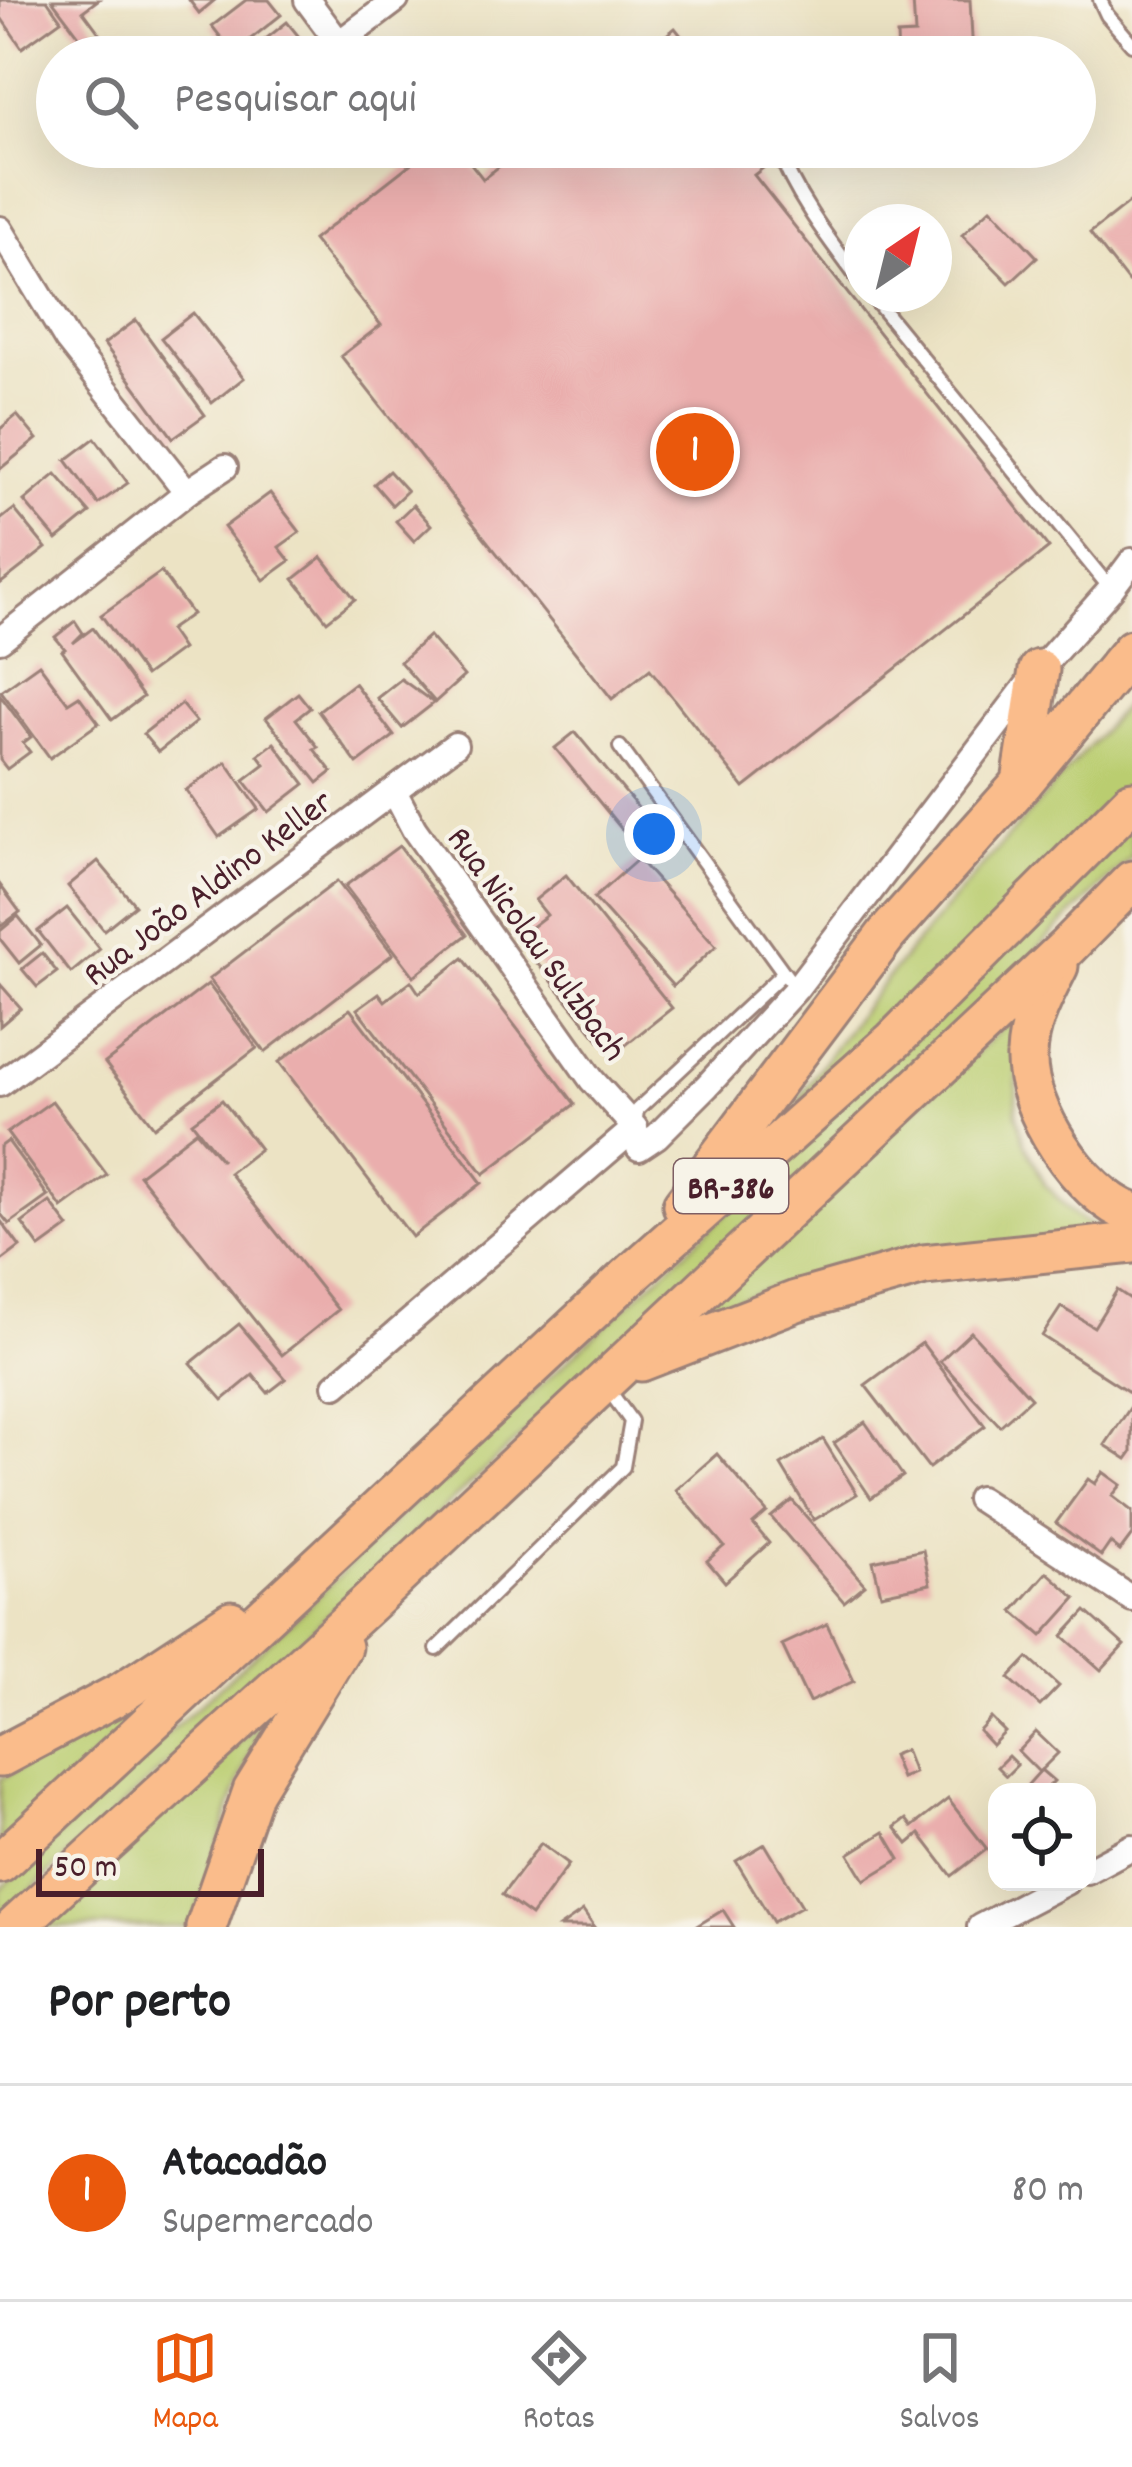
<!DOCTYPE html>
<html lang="pt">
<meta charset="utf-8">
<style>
body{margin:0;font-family:Dekko,sans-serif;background:#f2f2f2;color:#202124}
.controls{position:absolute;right:36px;bottom:36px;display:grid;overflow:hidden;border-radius:24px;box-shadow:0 12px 48px #0002}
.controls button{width:108px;height:108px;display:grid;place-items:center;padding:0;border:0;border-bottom:3px solid #e0e0e0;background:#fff;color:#202124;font:60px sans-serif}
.compass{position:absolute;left:844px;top:204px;width:108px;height:108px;border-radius:50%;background:#fff;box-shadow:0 12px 48px #0002;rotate:35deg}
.scale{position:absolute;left:36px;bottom:30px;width:228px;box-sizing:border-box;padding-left:12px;border:6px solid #4a1f2b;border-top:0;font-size:33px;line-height:42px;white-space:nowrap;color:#4a1f2b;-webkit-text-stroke:9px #f7f3e8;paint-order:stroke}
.you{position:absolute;left:654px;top:834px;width:42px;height:42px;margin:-30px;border:9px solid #fff;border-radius:50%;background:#1a73e8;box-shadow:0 0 0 18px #1a73e833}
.badge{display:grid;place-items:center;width:78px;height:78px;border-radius:50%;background:#ea580c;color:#fff;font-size:39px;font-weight:700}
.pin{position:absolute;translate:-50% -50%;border:6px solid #fff;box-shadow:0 3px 12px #0006}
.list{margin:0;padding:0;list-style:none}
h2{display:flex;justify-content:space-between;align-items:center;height:156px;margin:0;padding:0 48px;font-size:51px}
h2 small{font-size:39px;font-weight:400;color:#757577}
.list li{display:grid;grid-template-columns:78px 1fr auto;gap:36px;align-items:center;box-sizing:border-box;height:216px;padding:0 48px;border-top:3px solid #e0e0e0}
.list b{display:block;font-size:45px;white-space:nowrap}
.list p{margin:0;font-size:39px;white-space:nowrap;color:#757577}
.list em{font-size:39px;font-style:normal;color:#757577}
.icon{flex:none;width:66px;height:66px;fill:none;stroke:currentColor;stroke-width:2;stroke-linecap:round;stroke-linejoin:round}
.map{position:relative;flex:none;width:1132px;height:1927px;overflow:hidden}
.search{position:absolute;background:#fff;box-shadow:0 12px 48px #0002;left:36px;right:36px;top:36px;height:132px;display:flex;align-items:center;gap:30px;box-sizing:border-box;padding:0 42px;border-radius:66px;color:#757577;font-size:45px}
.sheet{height:372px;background:#fff}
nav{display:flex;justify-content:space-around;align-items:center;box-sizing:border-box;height:168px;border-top:3px solid #e0e0e0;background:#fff;font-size:33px;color:#757577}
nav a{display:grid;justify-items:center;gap:6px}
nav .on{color:#ea580c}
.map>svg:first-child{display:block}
.green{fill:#bacd70;stroke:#82764e;stroke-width:3}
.building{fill:#eaaead}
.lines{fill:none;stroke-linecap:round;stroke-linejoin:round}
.service-casing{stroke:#9b8178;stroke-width:18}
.minor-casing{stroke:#9b8178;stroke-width:30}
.trunk-casing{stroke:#9b8178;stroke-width:45}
.service{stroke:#fff;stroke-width:12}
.minor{stroke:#fff;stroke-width:24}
.trunk{stroke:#fabc8b;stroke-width:39}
.labels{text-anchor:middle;stroke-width:9;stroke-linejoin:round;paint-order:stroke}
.shield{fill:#f7f3e8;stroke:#7e5f64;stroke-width:3}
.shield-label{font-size:33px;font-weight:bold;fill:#4a1f2b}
.street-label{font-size:36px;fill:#4a1f2b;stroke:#f7f3e8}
</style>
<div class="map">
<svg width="1132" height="1927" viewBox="0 0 1132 1927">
<rect width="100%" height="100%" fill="#f7f3e8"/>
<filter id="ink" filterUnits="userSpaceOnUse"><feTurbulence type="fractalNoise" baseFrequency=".00833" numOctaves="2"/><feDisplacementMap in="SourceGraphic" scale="24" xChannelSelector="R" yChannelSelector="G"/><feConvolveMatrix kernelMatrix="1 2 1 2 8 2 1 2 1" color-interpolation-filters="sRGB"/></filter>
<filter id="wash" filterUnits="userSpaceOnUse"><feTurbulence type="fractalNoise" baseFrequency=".004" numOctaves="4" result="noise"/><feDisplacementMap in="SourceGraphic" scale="48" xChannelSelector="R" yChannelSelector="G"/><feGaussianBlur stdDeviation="2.7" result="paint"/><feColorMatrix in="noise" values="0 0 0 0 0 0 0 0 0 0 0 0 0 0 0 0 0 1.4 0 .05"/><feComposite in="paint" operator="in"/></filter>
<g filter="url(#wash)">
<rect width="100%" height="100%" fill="#ece3c4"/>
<g class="green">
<path d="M1132,697V784L888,1026L791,1111C888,960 1015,833 1132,697Z"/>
<polygon points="1132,821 1132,856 1054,932 966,1024 0,1919 0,1890 149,1750 300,1614 412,1504 762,1181"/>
<polygon points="1029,1004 1017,1072 1016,1112 1024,1141 1046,1186 1079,1219 1109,1234 845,1268 762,1291 689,1316"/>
<polygon points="155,1700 0,1845 0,1779 102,1723"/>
<polygon points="262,1721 231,1804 192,1927 35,1927"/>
</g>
<g id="blocks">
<g class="building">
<polygon points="0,0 47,0 61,20 22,48 0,16"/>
<polygon points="52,0 98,0 83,11 117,57 95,57"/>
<polygon points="189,0 215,0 199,13"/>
<polygon points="246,0 269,0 281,15 233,53 212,26"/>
<polygon points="913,0 970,0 973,57 898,57 897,35 915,34"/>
<polygon points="287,22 313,54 309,57 243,57"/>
<polygon points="675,28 698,57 639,57"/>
<polygon points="432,147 458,147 483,179 524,147 769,147 777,157 754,175 1049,548 744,788 650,669 612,699 341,356 381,325 313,240"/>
<polygon points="1132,200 1132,279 1128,282 1090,233"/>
<polygon points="991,208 1037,257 1009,283 962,235"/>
<polygon points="193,313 244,378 212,403 161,338"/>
<polygon points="136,320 205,415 173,438 104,344"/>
<polygon points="17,415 37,439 0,469 0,429"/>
<polygon points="95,438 128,483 98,504 66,460"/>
<polygon points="389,471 407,491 392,505 374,484"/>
<polygon points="56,474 90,513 57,540 24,501"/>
<polygon points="270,493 300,532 279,547 290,561 264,580 224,527"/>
<polygon points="413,505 431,525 414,541 396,521"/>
<polygon points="14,509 46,548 0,584 0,520"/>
<polygon points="322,557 355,599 327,621 294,579"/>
<polygon points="161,572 192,614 169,630 182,649 145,676 101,615"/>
<polygon points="75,621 83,633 73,643 93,628 143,697 112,720 62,651 65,649 55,637"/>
<polygon points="429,636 464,676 435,702 400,662"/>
<polygon points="39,664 68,703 79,696 99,723 50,758 1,691"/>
<polygon points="401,679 434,703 402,728 377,698"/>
<polygon points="354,683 394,736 357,764 318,711"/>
<polygon points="298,693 310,708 296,719 318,747 314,749 332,772 318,783 266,718"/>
<polygon points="0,695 31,737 23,743 30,752 7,769 0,760"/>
<polygon points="181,704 196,722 158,752 143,734"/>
<polygon points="575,732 649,821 629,838 555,748"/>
<polygon points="274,743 305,784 269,812 244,780 265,764 258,755"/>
<polygon points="226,762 259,809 219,837 186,790"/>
<polygon points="399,846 467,935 414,976 345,886"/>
<polygon points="638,859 716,946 673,986 594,898"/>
<polygon points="98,861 135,905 104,930 68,886"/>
<polygon points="566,875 672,1008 612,1056 517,938 547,915 535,900"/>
<polygon points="337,881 393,954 265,1052 209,979"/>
<polygon points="0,885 20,912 0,927"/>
<polygon points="67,908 100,949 71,973 38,931"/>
<polygon points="18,916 41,945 19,963 0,939 0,931"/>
<polygon points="42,953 57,972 37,987 22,969"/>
<polygon points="463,958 575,1104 484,1174 357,1009 379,993 385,1001 411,981 419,993"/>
<polygon points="0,984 21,1008 0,1026"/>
<polygon points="208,984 257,1048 154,1127 105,1063"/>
<polygon points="350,1009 482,1183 412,1237 279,1062"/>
<polygon points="222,1100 260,1149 229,1173 338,1310 282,1355 139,1175 196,1131 222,1161 192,1122"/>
<polygon points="52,1101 107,1175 62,1208 7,1133"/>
<polygon points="8,1141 48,1196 9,1224 0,1213 0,1147"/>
<polygon points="50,1202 69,1227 40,1248 22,1223"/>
<polygon points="0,1220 20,1247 0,1262"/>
<polygon points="1117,1290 1132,1300 1132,1394 1042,1336 1061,1307 1094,1327"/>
<polygon points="239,1324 286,1379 268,1393 253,1375 223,1400 191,1363"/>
<polygon points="971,1332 1031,1398 1000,1426 940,1361"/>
<polygon points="922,1343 985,1426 929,1468 865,1385"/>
<polygon points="1132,1405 1132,1452 1127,1459 1105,1445"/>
<polygon points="865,1422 903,1476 871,1498 834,1443"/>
<polygon points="823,1439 857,1494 814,1520 781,1465"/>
<polygon points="717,1454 767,1512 753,1524 769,1543 725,1582 707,1561 724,1546 676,1490"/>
<polygon points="1103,1472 1121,1485 1112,1496 1132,1511 1132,1535 1120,1551 1110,1543 1101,1556 1056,1523 1088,1479 1095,1484"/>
<polygon points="792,1500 865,1585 844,1602 771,1517"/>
<polygon points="923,1550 930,1584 881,1594 873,1561"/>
<polygon points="1047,1572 1076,1598 1042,1636 1013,1611"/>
<polygon points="1086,1611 1124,1645 1101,1670 1063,1636"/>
<polygon points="827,1624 854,1681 809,1702 782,1645"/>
<polygon points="1028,1658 1059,1686 1040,1706 1009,1678"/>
<polygon points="991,1718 1005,1732 992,1745 979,1731"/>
<polygon points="1036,1732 1058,1753 1039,1772 1018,1751"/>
<polygon points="905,1750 914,1773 901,1778 892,1755"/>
<polygon points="1008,1756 1017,1765 1006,1776 997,1767"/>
<polygon points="1041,1770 1054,1781 1043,1792 1028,1792 1024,1789"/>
<polygon points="948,1799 987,1849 952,1876 920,1834 908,1844 895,1827 906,1819 912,1827"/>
<polygon points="884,1832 900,1859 865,1880 849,1854"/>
<polygon points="541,1843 569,1864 531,1916 502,1895"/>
<polygon points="765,1844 802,1906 773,1922 736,1861"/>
<polygon points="723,1910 734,1927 695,1927"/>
<polygon points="583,1911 594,1927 560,1927"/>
</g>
</g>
</g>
<g filter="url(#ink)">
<use href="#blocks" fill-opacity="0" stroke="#9b8178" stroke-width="3"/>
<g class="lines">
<defs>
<g id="service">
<polyline points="1100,0 1107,15 1132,44"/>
<path d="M777,147C796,198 830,241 862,284"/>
<polyline points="870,294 1110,588"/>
<polyline points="620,747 795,988"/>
<polyline points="635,1127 637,1110 782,974"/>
<polyline points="437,1649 623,1467 631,1421 608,1389"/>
</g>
<g id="minor">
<polyline points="307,0 339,43 396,0"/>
<polyline points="0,229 67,340 187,492"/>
<polyline points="0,640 187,492 225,467"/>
<polyline points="394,791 414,829 592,1080 635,1128 639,1148 657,1136 707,1086 796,989 1039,670 1111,589 1132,561"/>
<polyline points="0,1084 455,745"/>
<polyline points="336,1385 635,1128"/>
<polyline points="979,1499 1132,1599"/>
<polyline points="1087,1871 1132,1847"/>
<polyline points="980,1927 1066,1882"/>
</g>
<g id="trunk">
<polyline points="1022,783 1039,670"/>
<path d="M1058,966C1044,995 1028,1022 1027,1055C1024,1108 1082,1196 1132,1213"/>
<polyline points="683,1205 887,934 1022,783 1132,650"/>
<polyline points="641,1361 796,1301 924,1265 1132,1243"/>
<polyline points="0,1757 121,1693 231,1621"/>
<polyline points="0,1863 627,1278 894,1040 1132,801"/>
<polyline points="15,1927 369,1603 1067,947 1132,881"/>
<polyline points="206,1927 253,1791 341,1647"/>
</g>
</defs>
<use href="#service" class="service-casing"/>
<use href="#minor" class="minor-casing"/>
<use href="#trunk" class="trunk-casing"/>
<use href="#service" class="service"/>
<use href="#minor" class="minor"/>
<use href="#trunk" class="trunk"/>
</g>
</g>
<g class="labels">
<rect class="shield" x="674" y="1159" width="114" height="54" rx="9"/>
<g class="shield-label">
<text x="731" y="1198">BR-386</text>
</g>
<g class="street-label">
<text transform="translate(206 886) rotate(-37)" y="13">Rua João Aldino Keller</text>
<text transform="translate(539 942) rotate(54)" y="13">Rua Nicolau Sulzbach</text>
</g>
</g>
</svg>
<div class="controls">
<button><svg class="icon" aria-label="locate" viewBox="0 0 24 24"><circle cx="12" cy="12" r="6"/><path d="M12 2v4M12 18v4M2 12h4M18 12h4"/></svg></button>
</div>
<svg class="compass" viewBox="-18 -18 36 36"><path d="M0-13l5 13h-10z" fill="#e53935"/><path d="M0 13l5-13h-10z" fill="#757577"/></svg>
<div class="scale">50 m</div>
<div class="you"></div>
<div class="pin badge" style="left:695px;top:452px">1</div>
<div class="search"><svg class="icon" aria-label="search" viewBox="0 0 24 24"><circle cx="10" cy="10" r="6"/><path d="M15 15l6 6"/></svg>Pesquisar aqui</div>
</div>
<section class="sheet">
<h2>Por perto<small></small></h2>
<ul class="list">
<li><span class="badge">1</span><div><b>Atacadão</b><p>Supermercado</p></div><em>80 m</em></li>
</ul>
</section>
<nav>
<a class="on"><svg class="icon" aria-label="map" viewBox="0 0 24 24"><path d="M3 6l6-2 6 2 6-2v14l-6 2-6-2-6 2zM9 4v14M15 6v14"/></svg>Mapa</a>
<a><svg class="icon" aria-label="directions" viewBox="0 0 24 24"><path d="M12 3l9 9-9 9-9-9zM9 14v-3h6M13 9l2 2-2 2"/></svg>Rotas</a>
<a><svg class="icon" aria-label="saved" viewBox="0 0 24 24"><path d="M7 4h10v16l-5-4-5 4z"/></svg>Salvos</a>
</nav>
